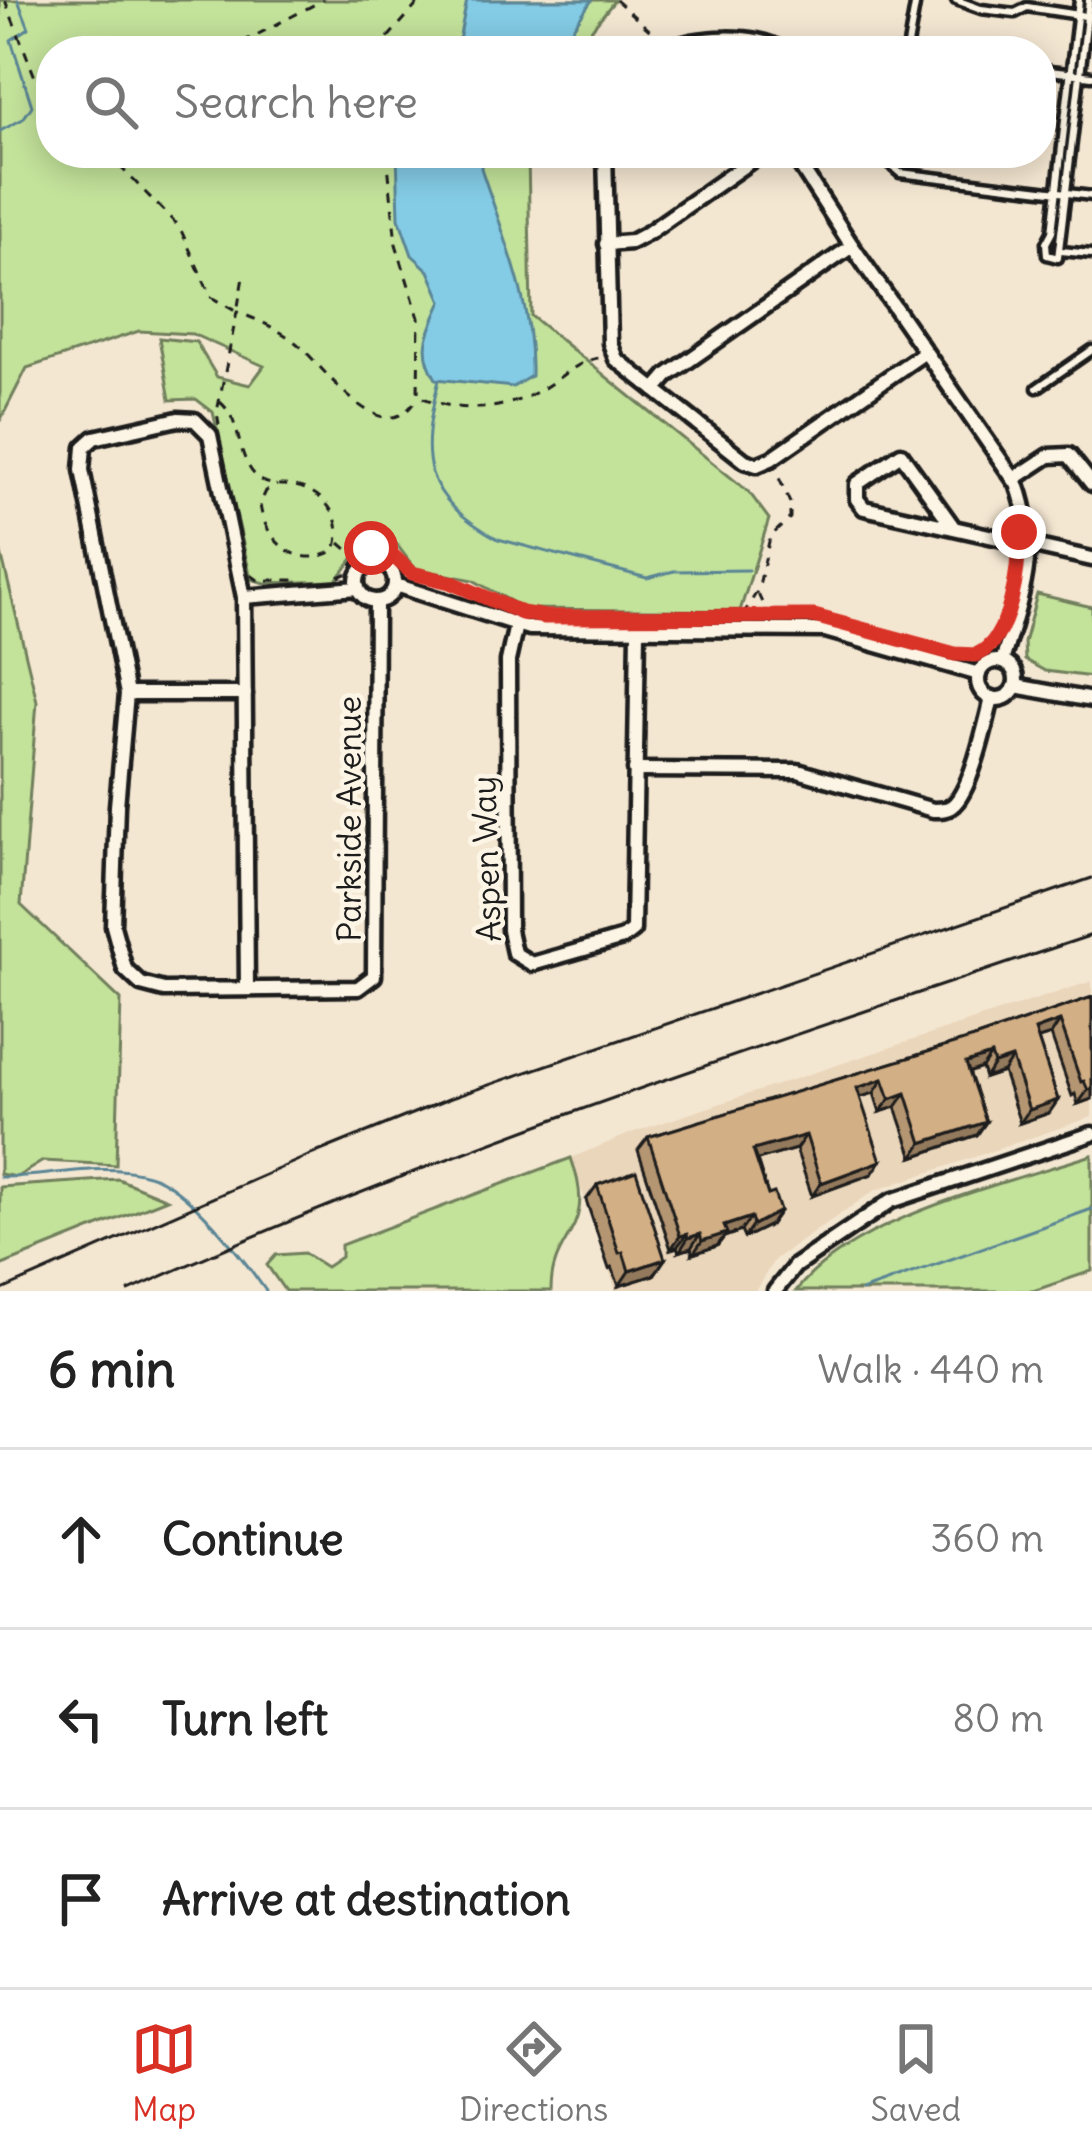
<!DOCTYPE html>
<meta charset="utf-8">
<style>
body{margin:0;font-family:Delius,sans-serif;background:#f6f6f6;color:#222}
.stop{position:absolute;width:36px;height:36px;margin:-27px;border:9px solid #d93025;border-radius:50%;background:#fff}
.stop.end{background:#d93025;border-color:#fff;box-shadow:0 3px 12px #0008}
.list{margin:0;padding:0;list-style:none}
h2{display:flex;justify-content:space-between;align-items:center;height:156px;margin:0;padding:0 48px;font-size:51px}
h2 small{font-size:39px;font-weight:400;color:#767676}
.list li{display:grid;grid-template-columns:78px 1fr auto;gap:36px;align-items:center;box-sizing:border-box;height:180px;padding:0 48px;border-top:3px solid #e0e0e0}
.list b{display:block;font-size:45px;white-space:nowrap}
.list em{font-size:39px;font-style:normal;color:#767676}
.icon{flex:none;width:66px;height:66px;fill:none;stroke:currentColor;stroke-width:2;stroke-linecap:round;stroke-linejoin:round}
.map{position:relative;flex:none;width:1092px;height:1291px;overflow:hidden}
.search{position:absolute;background:#fff;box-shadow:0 6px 30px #0003;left:36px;right:36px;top:36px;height:132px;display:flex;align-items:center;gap:30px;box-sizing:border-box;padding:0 42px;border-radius:48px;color:#767676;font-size:45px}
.sheet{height:696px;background:#fff}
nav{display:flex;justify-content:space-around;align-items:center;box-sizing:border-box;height:168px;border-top:3px solid #e0e0e0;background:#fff;font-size:33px;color:#767676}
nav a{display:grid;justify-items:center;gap:6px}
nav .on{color:#d93025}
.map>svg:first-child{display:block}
.built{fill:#ead6bb}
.green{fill:#c3e29a;stroke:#707f5b;stroke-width:3}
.water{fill:#84cbe5;stroke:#5a8595;stroke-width:3}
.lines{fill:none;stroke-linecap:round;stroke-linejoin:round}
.stream{stroke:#5a8595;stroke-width:3}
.service-casing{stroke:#1c1c1c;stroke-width:15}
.minor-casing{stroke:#1c1c1c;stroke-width:21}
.path{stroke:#1c1c1c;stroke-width:3;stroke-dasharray:9 9;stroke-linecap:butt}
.service{stroke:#fcf5e5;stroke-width:6}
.minor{stroke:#fcf5e5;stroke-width:12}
.tram{stroke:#1c1c1c;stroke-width:3}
.rail{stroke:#1c1c1c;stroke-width:3}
.wall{fill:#b59672;stroke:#1c1c1c;stroke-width:3}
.shaded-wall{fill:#947a5d;stroke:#1c1c1c;stroke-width:3}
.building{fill:#d3af85;stroke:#1c1c1c;stroke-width:3}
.route{stroke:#d93025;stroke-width:15}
.labels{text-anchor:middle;stroke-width:9;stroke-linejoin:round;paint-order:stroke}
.street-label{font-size:33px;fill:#1c1c1c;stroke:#fcf5e5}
</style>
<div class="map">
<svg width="1092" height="1291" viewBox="0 0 1092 1291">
<rect width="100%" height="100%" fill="#f4e7d2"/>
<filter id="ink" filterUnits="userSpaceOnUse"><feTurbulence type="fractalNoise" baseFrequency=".00833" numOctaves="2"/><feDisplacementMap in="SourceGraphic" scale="24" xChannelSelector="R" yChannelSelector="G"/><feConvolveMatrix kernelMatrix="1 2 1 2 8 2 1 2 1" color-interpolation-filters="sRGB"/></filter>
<g filter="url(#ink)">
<polygon class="built" points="1092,981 1092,1117 874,1191 775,1259 755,1291 616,1291 571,1158 634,1132"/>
<g class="green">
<polygon points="0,0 615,0 574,51 51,51 51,153 528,153 531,316 749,492 769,519 740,611 524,609 473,580 415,569 391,537 387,550 355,556 336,581 265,583 251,579 213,412 196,399 170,400 159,338 196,342 217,377 250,385 264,366 192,334 139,331 27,368 0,421"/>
<polygon points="0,549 37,701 21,905 121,1000 116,1165 43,1161 17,1177 0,1174"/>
<polygon points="1037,594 1092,607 1092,677 1045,671 1025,660 1024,643"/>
<path d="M1092,1155V1271L1033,1291H796C852,1218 1006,1183 1092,1155Z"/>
<path d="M571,1158C599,1235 551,1230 551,1291H285L267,1265L276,1255L304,1253L326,1267L341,1257V1245Z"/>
<polygon points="118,1179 167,1199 0,1266 0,1187"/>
</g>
<g class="water">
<polygon points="467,0 592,0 557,51 450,51 459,40"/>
<path d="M397,153H483L481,168C504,238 533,302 531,376L513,387L436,379C417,348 429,332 442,301L429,271L412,255L399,218Z"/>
</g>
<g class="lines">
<g class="stream">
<polyline points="0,131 23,119 32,106 11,40 29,28 18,0"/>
<path d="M439,380C419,460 421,496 498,539L647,578L674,571L748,570"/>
<path d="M0,1177C48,1178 101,1161 148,1175C187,1185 243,1258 266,1291"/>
<polyline points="861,1291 1092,1209"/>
</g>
<defs>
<g id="service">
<polyline points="956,0 981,9 1015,13 1027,7 1092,17"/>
<polyline points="1079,0 1052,232 1046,243 1047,255 1058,258 1089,0"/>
<polyline points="907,51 916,0"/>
<polyline points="1041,70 1092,76"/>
<polyline points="894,153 893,167 900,173 1092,196"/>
<polyline points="1061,251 1092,254"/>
<polyline points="1037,388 1092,350"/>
</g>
<g id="minor">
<path d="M670,51C689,35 763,34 782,51"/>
<polyline points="605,153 610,343 616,359 745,461 757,465 771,459 925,352"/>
<path d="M792,153L852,246L1017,484C1041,548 1020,600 1002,662"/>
<polyline points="606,244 631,242 648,233 762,153"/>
<polyline points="655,390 668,375 852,246"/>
<polyline points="1014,479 1049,456 1069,455 1092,484"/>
<polyline points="954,528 901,454 857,484 857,499 864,508 1092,559"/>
<circle cx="376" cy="582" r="19"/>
<polyline points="395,585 529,628 825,630 979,674"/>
<polyline points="244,597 358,588"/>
<polyline points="516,625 508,661 509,930 514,953 532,964 623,938 633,930 638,632"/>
<circle cx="997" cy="680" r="19"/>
<polyline points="1015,686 1092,700"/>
<polyline points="127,694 245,694"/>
<path d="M635,770L798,771L933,810C940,810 947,810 952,806C971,792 986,723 992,698"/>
<polyline points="247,989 244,597 210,435 195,420 178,419 94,438 84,447 82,470 127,694 117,806 113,926 125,969 141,984 164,990 358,988 374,976 376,601"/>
<polyline points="775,1291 795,1266 891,1201 1092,1134"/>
</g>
</defs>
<use href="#service" class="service-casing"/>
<use href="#minor" class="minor-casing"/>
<g class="path">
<polyline points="5,0 35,77 51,95"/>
<polyline points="616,0 664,43"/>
<polyline points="226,51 323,0"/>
<polyline points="376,51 421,0"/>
<polyline points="107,153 180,228 211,297 237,312 243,277"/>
<path d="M387,153L396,244L419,318L418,396C465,416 512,411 553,382C570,370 583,360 603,357"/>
<path d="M220,402C243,421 235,458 258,478C269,487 282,484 295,486C325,492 346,520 335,550C300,571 264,542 260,504L266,491L277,485"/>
<path d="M219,425L217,412L237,312C258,320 277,328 295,342C322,362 383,460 418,396"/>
<polyline points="340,543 355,556"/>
<polyline points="251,575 258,580 300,580"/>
<polyline points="339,577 346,574 361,552 381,549 412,573 493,597 516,610"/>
<polyline points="758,594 768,616"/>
<polyline points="743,615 758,590 770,537 790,518 790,503 776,471"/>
<polyline points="746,617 821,617"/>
<polyline points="836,620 937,648"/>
<polyline points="951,653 977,655 993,645"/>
</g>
<use href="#service" class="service"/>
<use href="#minor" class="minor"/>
<polyline class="tram" points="0,1291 308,1156 451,1098 1092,878"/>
<path class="rail" d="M129,1291C441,1149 767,1044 1092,935"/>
</g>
<g class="wall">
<polygon points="1092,997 1092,1099 1078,1104 1075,1094 1072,1096 1051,1035 1038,1039 1058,1100 1049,1113 1020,1123 1003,1072 985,1078 982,1068 969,1072 986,1122 977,1135 913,1157 896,1107 880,1112 874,1093 860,1097 872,1174 812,1196 796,1149 757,1160 768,1195 780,1211 770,1225 744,1238 741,1231 724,1237 717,1246 693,1254 691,1248 679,1252 677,1247 671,1249 638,1150 648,1137 977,1037"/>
<polygon points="597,1185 665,1259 654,1275 619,1286 612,1267 609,1269 586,1200"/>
</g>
<g class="shaded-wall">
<polygon points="1060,1021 1051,1035 1026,1043 1035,1030"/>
<polygon points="991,1055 982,1068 957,1077 966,1063"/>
<polygon points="1012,1058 1003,1072 985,1078 994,1064"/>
<polygon points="883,1079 874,1093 848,1101 857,1088"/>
<polygon points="1092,1089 1092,1099 1078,1104 1088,1090"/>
<polygon points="906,1093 896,1107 880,1112 890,1099"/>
<polygon points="1058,1100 1049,1113 1020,1123 1029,1110"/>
<polygon points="986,1122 977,1135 913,1157 922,1143"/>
<polygon points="806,1135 796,1149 744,1164 753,1150"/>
<polygon points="881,1161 872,1174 812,1196 821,1183"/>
<polygon points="780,1211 770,1225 744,1238 753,1225"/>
<polygon points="751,1217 741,1231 724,1237 717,1246 693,1254 702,1241 724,1226"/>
<polygon points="687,1234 677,1247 671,1249 680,1236"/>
<polygon points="700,1234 691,1248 679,1252 688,1238"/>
<polygon points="665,1259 654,1275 619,1286 629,1271"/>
</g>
<g class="building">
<polygon points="1092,997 1092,1089 1088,1090 1084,1081 1081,1082 1060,1021 1035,1030 1058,1100 1029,1110 1012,1058 994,1064 991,1055 966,1063 986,1122 922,1143 906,1093 890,1099 883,1079 857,1088 881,1161 821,1183 806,1135 753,1150 768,1195 774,1193 780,1211 753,1225 751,1217 724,1226 727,1233 702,1241 700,1234 688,1238 687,1234 680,1236 648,1137 977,1037"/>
<polygon points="636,1171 665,1259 629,1271 623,1252 619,1253 597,1185"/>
</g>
</g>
<g class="lines" filter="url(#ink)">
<path class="route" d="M371,548L389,552L412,573L450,582L522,613L545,617L814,616L955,654L976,655C1012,640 1019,566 1019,532"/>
</g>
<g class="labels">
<g class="street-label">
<text transform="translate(349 819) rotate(-90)" y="12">Parkside Avenue</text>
<text transform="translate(486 859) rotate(-92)" y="12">Aspen Way</text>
</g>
</g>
</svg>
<div class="stop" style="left:371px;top:548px"></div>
<div class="stop end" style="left:1019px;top:532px"></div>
<div class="search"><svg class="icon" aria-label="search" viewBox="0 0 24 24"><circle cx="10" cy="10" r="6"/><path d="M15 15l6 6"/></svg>Search here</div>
</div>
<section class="sheet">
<h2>6 min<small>Walk · 440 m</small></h2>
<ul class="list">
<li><svg class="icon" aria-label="ahead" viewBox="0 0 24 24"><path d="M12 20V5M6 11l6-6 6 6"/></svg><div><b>Continue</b></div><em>360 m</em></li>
<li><svg class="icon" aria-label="left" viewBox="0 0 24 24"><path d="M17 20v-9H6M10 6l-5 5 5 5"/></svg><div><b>Turn left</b></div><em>80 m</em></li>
<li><svg class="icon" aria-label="arrive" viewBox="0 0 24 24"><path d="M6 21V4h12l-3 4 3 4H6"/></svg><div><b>Arrive at destination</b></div></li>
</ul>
</section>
<nav>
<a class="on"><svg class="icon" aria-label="map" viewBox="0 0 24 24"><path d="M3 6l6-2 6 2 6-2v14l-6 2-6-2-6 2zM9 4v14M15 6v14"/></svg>Map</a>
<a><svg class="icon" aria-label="directions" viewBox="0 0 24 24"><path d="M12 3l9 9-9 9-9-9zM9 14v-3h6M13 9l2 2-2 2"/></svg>Directions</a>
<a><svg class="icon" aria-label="saved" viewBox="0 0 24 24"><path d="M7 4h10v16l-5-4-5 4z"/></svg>Saved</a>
</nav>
